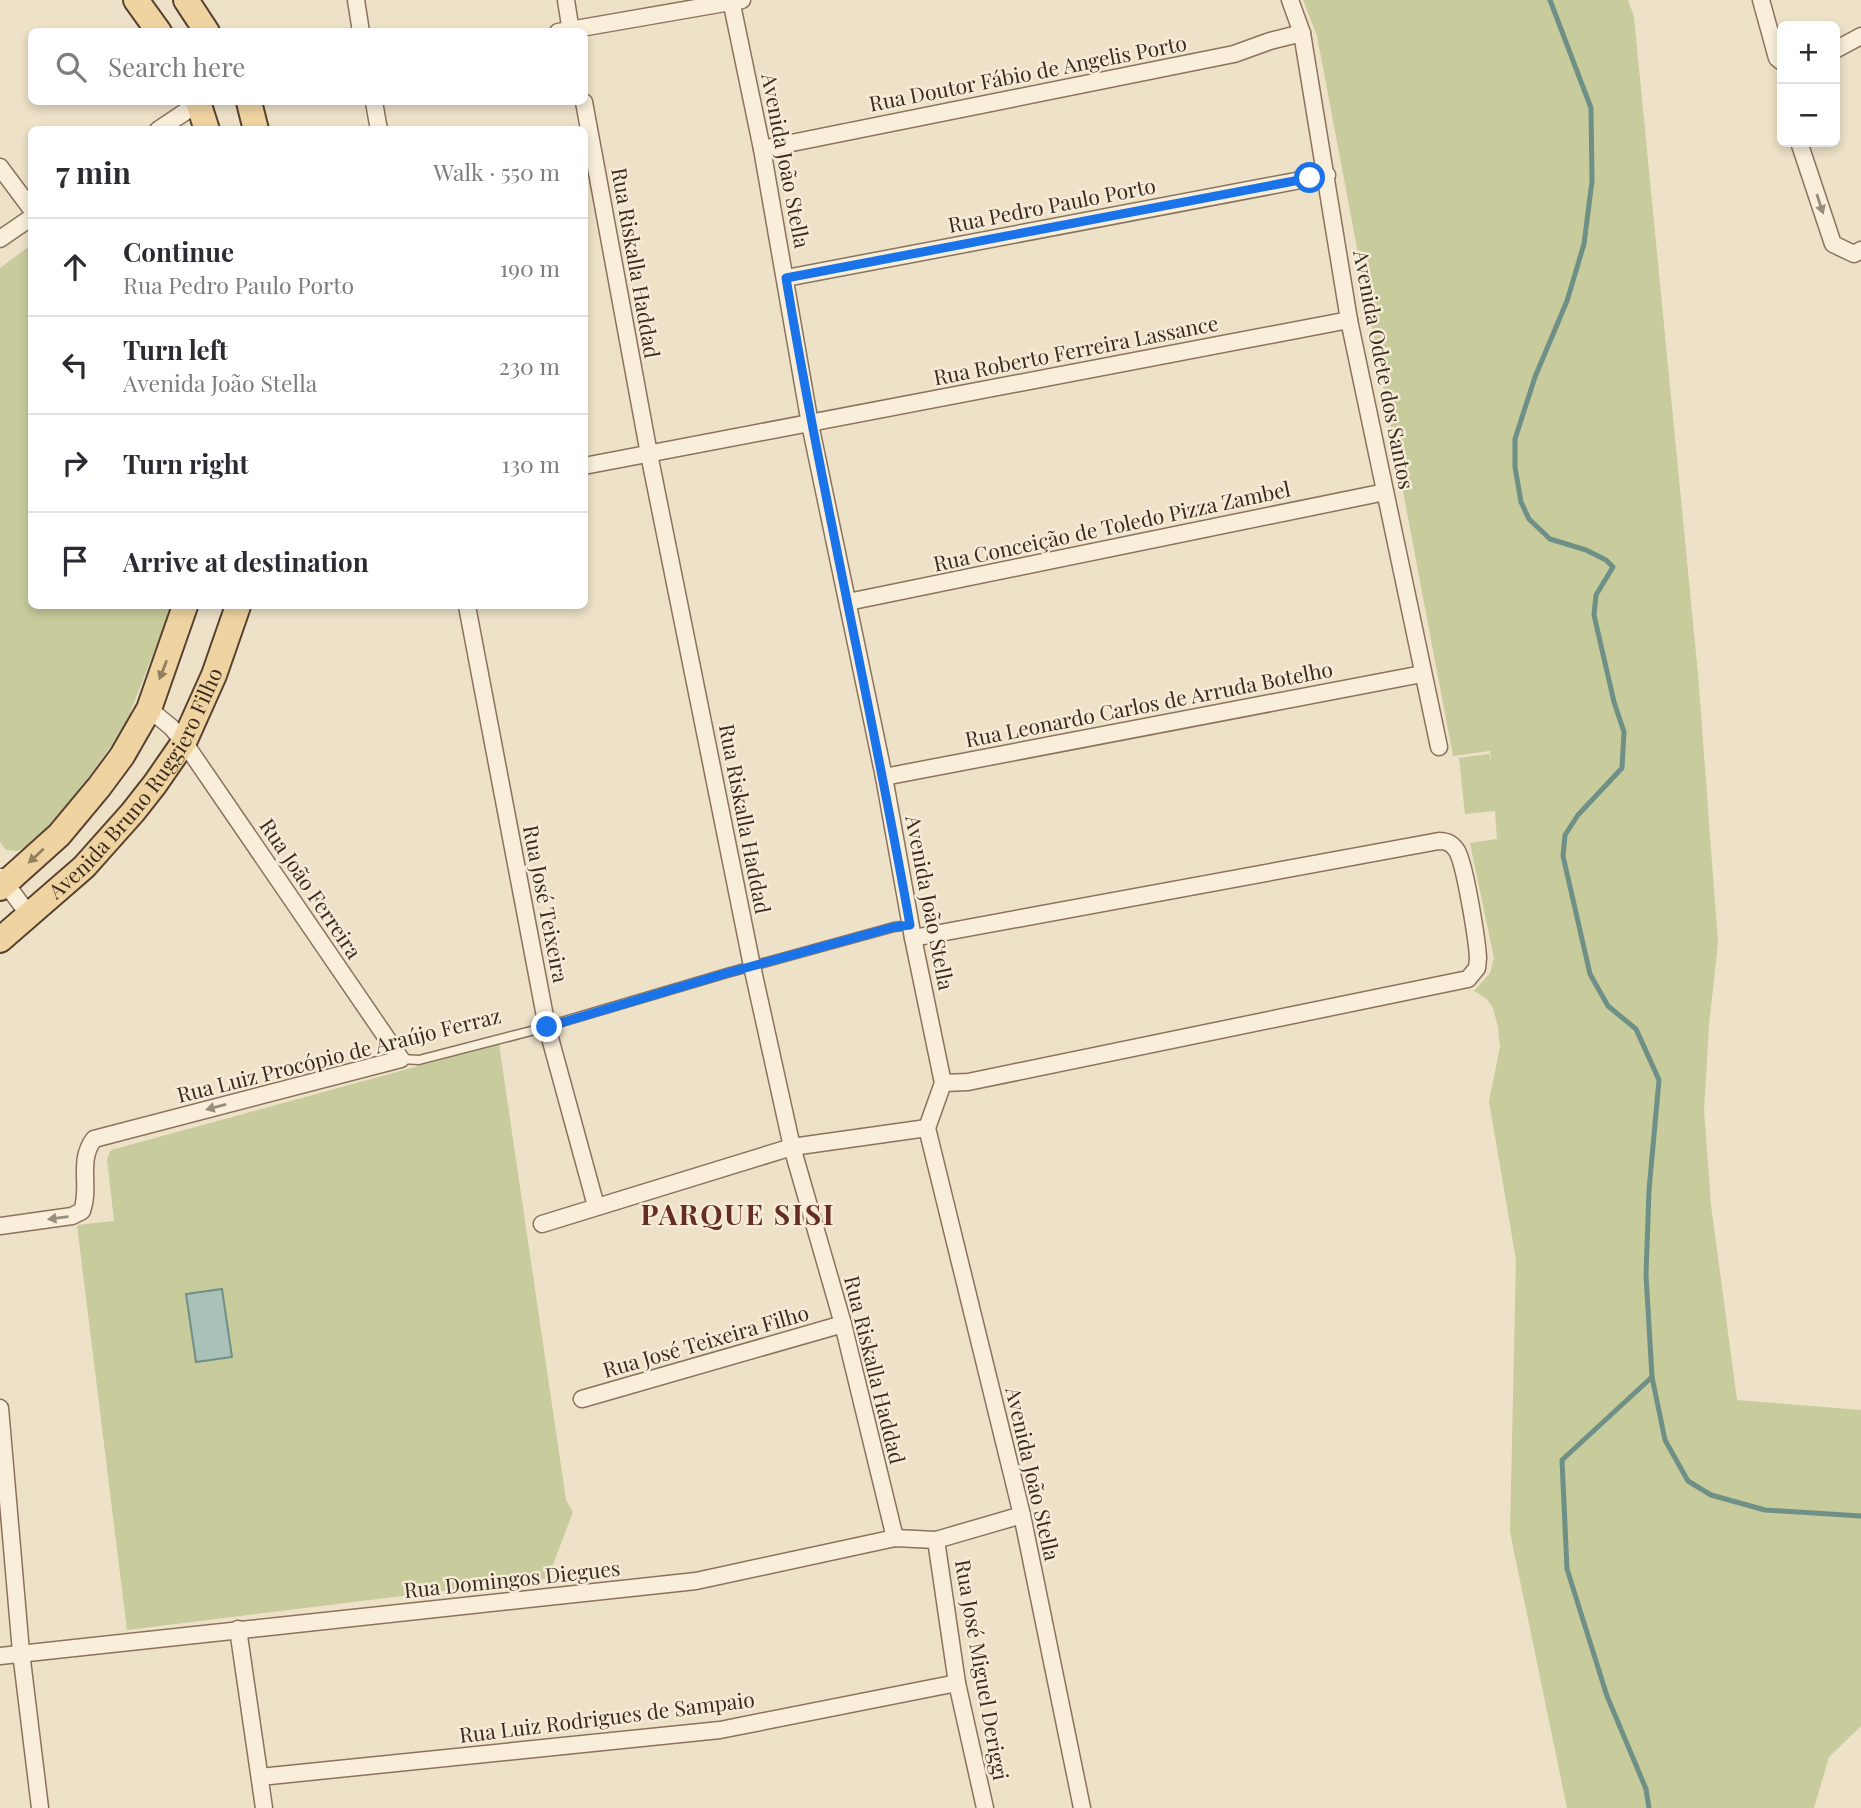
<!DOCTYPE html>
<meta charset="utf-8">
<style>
body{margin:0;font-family:"Playfair Display",serif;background:#f7f7f7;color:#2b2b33}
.controls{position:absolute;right:21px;top:21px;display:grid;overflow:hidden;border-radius:10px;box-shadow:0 4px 10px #0003}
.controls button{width:63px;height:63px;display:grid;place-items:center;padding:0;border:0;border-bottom:2px solid #e1e1e2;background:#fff;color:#2b2b33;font:35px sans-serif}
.stop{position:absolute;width:21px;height:21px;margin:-16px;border:5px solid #1a73e8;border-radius:50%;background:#fff}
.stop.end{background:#1a73e8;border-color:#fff;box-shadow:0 2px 7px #0008}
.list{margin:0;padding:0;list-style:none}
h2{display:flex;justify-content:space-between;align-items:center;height:91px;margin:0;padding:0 28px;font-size:30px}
h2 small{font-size:23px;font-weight:400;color:#7c7c81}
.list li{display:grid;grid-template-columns:46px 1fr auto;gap:21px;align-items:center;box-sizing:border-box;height:98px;padding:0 28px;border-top:2px solid #e1e1e2}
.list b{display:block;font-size:26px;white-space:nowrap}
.list p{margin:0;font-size:23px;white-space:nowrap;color:#7c7c81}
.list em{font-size:23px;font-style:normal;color:#7c7c81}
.icon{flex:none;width:38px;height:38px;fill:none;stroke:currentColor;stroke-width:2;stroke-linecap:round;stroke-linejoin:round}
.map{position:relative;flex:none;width:1861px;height:1808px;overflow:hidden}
.search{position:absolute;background:#fff;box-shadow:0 4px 10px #0003;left:28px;top:28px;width:560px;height:77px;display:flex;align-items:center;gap:18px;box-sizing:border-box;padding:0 24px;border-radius:10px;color:#7c7c81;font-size:26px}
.panel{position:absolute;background:#fff;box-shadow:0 4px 10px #0003;left:28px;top:126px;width:560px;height:483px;border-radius:10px}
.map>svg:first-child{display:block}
.green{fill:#c8cb9b}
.water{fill:#a8c1b9;stroke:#6f9086;stroke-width:2}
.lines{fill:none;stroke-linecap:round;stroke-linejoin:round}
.stream{stroke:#6f9086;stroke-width:5}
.lane-casing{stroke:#89735d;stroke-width:11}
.street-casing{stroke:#89735d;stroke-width:19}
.primary-casing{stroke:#574131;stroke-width:28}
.lane{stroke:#f8eeda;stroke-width:8}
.street{stroke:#f8eeda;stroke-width:16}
.primary{stroke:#efd4a1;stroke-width:24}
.oneway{fill:#988c7d}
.oneway2{fill:#948060}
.route{stroke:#1a73e8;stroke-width:9}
.labels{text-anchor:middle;stroke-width:5;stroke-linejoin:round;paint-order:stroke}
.street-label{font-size:21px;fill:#392b20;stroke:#f5ebd6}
.district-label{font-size:28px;font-weight:bold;letter-spacing:2px;fill:#652c21;stroke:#f5ebd6}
</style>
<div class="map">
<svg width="1861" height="1808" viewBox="0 0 1861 1808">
<rect width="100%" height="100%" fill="#ede1c7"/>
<g class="green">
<polygon points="1303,0 1628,0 1634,17 1698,674 1718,943 1709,1025 1704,1110 1711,1205 1737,1400 1861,1410 1861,1726 1829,1757 1814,1808 1567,1808 1510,1532 1516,1260 1489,1101 1500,1047 1498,1027 1493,1008 1487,999 1474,991 1490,973 1494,958 1470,843 1497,839 1495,811 1465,814 1459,758 1489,754 1491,762 1490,751 1453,756 1317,36"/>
<polygon points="31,245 32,606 172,606 126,723 111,746 74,797 32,844 17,851 6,850 0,842 0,268"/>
<polygon points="499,1044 566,1500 573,1512 548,1578 127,1630 77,1225 114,1221 107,1159 111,1150"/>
</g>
<polygon class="water" points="222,1289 232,1357 196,1362 186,1294"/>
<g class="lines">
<g class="stream">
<polyline points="1550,0 1591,108 1592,181 1584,244 1567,301 1535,377 1515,439 1515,467 1521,502 1529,519 1550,539 1586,550 1606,560 1613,567 1596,595 1594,615 1614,702 1624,732 1622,768 1578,815 1565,835 1563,856 1590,974 1608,1006 1636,1029 1659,1080 1649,1190 1646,1275 1652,1377 1562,1460 1567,1569 1607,1696 1646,1789 1649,1808"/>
<polyline points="1652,1377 1665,1440 1688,1481 1711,1495 1765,1510 1861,1516"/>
</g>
<defs>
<polyline id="lane" points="401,1059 419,1060 531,1031 727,973 894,927 910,925"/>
<g id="street">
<polyline points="356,0 361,32"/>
<polyline points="566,0 571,32"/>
<polyline points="731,0 762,149 810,424 884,777 913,938 943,1083 927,1128 1022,1515 1082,1808"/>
<polyline points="1290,0 1302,33 1349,320 1439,747"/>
<polyline points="1761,0 1777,58 1782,62"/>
<polyline points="558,32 742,0"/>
<polyline points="1835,50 1861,36"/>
<polyline points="374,102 379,130"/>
<polyline points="584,102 649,454 752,966 792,1147 843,1324 895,1538"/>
<polyline points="158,130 200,102"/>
<polyline points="1799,142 1833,244 1854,254 1861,250"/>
<polyline points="762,149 1234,54 1270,41 1302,33"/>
<polyline points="0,167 32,210"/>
<polyline points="0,239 32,217"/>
<polyline points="786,278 1327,175"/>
<polyline points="584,466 1349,320"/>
<polyline points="848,602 1385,492"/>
<polyline points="467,606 547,1027 596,1206"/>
<polyline points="884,777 1422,674"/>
<polyline points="1,877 29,915"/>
<path d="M913,938L1439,841C1447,841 1452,843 1457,851C1465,865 1477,939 1478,958L1477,968L1468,979L968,1082L943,1083"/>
<polyline points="542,1224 792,1147 927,1128"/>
<path d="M0,1226L72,1216L82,1211C91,1187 77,1161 94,1139L401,1059L184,742L171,727L149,709"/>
<polyline points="582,1399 843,1324"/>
<polyline points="0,1408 21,1652 40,1808"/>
<polyline points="936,1540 957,1683 985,1808"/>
<polyline points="238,1629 264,1808"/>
<polyline points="0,1656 696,1581 895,1538 936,1540 1022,1515"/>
<polyline points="260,1777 720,1730 957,1683"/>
</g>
<g id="primary">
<polyline points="136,0 159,32"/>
<polyline points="186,0 207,32"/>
<polyline points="198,102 207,130"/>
<polyline points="249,102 256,130"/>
<polyline points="0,888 59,835 99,787 122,756 149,709 185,606"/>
<path id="s1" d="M0,940L84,867L133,812L155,784L184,742L214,675L238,606"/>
</g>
</defs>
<use href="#lane" class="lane-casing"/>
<use href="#street" class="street-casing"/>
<use href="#primary" class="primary-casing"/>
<use href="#lane" class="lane"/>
<use href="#street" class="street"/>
<use href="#primary" class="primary"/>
</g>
<defs><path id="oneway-solid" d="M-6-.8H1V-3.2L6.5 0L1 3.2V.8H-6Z" transform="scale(1.75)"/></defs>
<g class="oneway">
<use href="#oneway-solid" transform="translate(1820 204) rotate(72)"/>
<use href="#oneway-solid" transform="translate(216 1107) rotate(165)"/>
<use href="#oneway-solid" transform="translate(58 1218) rotate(173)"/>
</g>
<g class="oneway2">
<use href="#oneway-solid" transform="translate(163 670) rotate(111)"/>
<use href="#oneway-solid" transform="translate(36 856) rotate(137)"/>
</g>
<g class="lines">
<path class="route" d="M547,1027L727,973L894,927L910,925C872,709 822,495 786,278L1310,178"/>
</g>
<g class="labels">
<g class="street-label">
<text transform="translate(1028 74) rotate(-11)" y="7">Rua Doutor Fábio de Angelis Porto</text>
<text transform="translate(785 161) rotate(79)" y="7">Avenida João Stella</text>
<text transform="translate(1052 206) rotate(-11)" y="7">Rua Pedro Paulo Porto</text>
<text transform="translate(635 263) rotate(80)" y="7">Rua Riskalla Haddad</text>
<text transform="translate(1076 351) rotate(-11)" y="7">Rua Roberto Ferreira Lassance</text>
<text transform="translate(1383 370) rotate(79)" y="7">Avenida Odete dos Santos</text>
<text transform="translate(1112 527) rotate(-12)" y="7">Rua Conceição de Toledo Pizza Zambel</text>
<text transform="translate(1149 705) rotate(-11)" y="7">Rua Leonardo Carlos de Arruda Botelho</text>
<text dy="7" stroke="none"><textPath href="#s1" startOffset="210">Avenida Bruno Ruggiero Filho</textPath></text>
<text transform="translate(744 819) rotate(79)" y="7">Rua Riskalla Haddad</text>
<text transform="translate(310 889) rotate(56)" y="7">Rua João Ferreira</text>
<text transform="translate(929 903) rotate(79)" y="7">Avenida João Stella</text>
<text transform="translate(545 904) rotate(79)" y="7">Rua José Teixeira</text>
<text transform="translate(339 1056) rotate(-14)" y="7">Rua Luiz Procópio de Araújo Ferraz</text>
<text transform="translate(706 1342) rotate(-16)" y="7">Rua José Teixeira Filho</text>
<text transform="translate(874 1370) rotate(76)" y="7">Rua Riskalla Haddad</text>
<text transform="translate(1032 1474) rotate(77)" y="7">Avenida João Stella</text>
<text transform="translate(512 1580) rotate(-6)" y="7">Rua Domingos Diegues</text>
<text transform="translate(981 1670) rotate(80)" y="7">Rua José Miguel Deriggi</text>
<text transform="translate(607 1718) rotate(-7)" y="7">Rua Luiz Rodrigues de Sampaio</text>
</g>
<g class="district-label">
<text x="738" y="1225">PARQUE SISI</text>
</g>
</g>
</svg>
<div class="controls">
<button>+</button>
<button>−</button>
</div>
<div class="stop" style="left:1310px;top:178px"></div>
<div class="stop end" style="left:547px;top:1027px"></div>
<div class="search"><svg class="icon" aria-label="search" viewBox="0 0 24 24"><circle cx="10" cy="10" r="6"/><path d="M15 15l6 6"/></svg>Search here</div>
<section class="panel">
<h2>7 min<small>Walk · 550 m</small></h2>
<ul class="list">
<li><svg class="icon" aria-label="ahead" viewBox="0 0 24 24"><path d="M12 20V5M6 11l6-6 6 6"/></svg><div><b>Continue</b><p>Rua Pedro Paulo Porto</p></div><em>190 m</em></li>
<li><svg class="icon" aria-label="left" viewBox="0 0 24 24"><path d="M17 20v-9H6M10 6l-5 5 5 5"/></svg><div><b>Turn left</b><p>Avenida João Stella</p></div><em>230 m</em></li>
<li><svg class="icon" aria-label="right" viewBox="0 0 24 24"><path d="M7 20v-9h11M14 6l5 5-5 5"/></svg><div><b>Turn right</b></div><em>130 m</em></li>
<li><svg class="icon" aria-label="arrive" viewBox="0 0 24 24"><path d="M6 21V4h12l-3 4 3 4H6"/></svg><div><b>Arrive at destination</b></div></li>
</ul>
</section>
</div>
